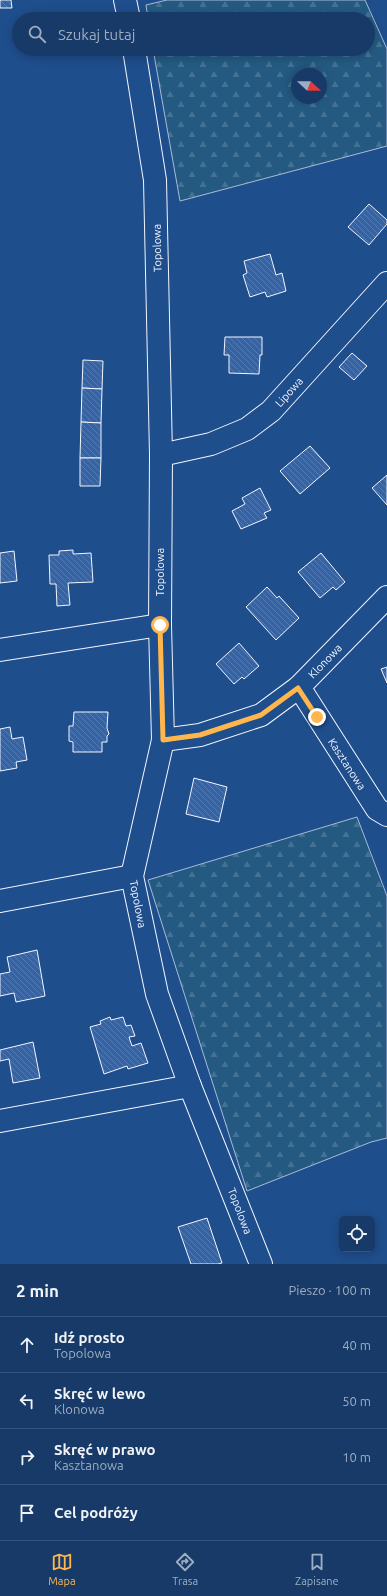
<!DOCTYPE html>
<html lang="pl">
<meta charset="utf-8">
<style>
body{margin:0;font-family:Ubuntu,sans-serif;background:#20416f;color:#f1f3f6}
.controls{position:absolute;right:12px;bottom:12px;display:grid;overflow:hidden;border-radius:6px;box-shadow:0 2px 10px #0003}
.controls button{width:36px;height:36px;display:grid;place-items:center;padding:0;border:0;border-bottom:1px solid #36547d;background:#173a69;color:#f1f3f6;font:20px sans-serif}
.compass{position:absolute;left:291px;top:68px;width:36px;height:36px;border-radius:50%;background:#173a69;box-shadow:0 2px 10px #0003;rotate:112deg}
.stop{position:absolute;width:12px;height:12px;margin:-9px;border:3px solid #ffb74d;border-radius:50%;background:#fff}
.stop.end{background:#ffb74d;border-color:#fff;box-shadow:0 1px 4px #0008}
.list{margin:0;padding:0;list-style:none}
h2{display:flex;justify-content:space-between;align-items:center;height:52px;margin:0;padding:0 16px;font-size:17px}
h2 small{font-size:13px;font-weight:400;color:#9eadc0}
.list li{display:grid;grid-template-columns:26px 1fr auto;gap:12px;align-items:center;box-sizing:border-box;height:56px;padding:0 16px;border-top:1px solid #36547d}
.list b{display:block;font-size:15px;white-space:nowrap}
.list p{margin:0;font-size:13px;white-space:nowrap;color:#9eadc0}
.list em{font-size:13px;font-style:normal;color:#9eadc0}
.icon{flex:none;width:22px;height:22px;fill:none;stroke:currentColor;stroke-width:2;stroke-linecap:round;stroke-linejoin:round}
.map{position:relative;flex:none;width:387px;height:1264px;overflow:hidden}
.search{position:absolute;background:#173a69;box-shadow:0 2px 10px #0003;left:12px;right:12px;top:12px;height:44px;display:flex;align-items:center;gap:10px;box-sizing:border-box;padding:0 14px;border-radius:22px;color:#9eadc0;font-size:15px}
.sheet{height:276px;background:#173a69}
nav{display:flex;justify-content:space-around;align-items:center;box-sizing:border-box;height:56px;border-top:1px solid #36547d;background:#173a69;font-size:11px;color:#9eadc0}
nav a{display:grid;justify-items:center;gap:2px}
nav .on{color:#ffb74d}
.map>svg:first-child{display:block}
.forest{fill:url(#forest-firs);stroke:#a8bbd7;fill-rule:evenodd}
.building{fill:url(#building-back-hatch);stroke:#f2f6ff}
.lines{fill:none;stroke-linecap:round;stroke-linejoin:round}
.minor-casing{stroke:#f2f6ff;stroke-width:24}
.minor{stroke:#1f4e8c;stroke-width:22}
.route{stroke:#ffb74d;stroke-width:5}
.labels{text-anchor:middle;stroke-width:3;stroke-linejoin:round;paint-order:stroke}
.street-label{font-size:11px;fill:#f2f6ff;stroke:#1f4e8c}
</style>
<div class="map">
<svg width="387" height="1264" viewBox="0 0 387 1264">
<defs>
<pattern id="forest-firs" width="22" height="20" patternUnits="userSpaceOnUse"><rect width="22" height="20" fill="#245a82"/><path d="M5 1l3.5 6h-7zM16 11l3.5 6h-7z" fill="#447295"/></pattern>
<pattern id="building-back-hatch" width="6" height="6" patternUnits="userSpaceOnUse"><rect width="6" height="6" fill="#3563a3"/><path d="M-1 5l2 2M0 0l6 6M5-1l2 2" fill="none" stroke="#537ab1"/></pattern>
</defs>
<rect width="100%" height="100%" fill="#1f4e8c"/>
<g class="forest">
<path d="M167,0H365L387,49V146L180,201L153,49H368V19H148L146,5ZM297,74H321V98H297Z"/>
<polygon points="357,817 387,896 387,1138 371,1142 247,1191 148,880"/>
</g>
<g class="building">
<polygon points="0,0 11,0 12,8 0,8"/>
<polygon points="369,204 387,220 387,224 369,245 348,227"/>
<polygon points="270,254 276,275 282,273 286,291 267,297 265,292 250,297 243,275 247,273 244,261"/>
<polygon points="225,337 262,337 262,355 260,355 259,374 229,373 229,355 224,355"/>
<polygon points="352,353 367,366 354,380 339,367"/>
<polygon points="83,360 103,361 102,389 82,388"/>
<polygon points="82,388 102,389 101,423 81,422"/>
<polygon points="81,422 101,423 101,458 80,458"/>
<polygon points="310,446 330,468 300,494 280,471"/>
<polygon points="80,458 101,458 100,486 80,486"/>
<polygon points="387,475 387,505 372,488"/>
<polygon points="260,488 271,510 264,513 267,518 241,529 232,511 245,504 242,498"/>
<polygon points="73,550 73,554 91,553 93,582 68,583 70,605 57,606 56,584 50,584 49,555 59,555 59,551"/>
<polygon points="14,551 17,581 0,583 0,553"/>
<polygon points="321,553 345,582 336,590 333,587 320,598 298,572"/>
<polygon points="267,587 277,598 279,596 299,618 276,640 246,607"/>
<polygon points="239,643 259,666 244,679 242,677 234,684 216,664"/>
<polygon points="387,667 387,683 381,669"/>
<polygon points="74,712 108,712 107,728 109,734 107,736 107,742 102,742 102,752 73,752 73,742 69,741 69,726 73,726"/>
<polygon points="10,727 12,739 23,737 27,760 16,762 17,768 0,771 0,729"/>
<polygon points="194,778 227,787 219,822 186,814"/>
<polygon points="37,950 45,996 16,1002 14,993 0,996 0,974 10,972 7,957"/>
<polygon points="110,1017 111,1020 123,1017 126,1026 131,1025 135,1036 129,1037 132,1046 141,1043 148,1063 128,1069 127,1066 104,1074 90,1027 101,1024 100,1021"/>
<polygon points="33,1042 40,1078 13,1083 9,1059 0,1061 0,1050"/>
<polygon points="207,1218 222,1263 218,1264 191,1264 178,1227"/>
</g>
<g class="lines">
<defs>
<g id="minor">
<polyline points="125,0 129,19"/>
<polyline points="134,49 155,180 161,455 160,625 163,740 132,876 157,994 190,1086 261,1264"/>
<polyline points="161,455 211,444 247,429 271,411 387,283"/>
<polyline points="0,650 160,625"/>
<polyline points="299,687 377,809 387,815"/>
<polyline points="163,740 200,735 261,715 299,687 387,597"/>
<polyline points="0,901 132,876"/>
<polyline points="0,1121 190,1086"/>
</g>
</defs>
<use href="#minor" class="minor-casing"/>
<use href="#minor" class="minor"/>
</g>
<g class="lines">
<polyline class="route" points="160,625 163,740 200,735 261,715 298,688 317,717"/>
</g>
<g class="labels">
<g class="street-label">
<text transform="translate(157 248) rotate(-91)" y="4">Topolowa</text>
<text transform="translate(289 392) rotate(-48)" y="4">Lipowa</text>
<text transform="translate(160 572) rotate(-90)" y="4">Topolowa</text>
<text transform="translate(325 661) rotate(-46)" y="4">Klonowa</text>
<text transform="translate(347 764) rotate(57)" y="4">Kasztanowa</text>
<text transform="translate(138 904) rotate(79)" y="4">Topolowa</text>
<text transform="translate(240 1211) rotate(69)" y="4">Topolowa</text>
</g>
</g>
</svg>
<div class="controls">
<button><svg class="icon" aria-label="locate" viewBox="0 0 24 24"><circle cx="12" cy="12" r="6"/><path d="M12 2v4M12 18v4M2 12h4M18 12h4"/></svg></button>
</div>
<svg class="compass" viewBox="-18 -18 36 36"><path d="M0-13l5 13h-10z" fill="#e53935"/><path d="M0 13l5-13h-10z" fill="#9eadc0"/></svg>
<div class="stop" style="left:160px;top:625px"></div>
<div class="stop end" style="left:317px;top:717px"></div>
<div class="search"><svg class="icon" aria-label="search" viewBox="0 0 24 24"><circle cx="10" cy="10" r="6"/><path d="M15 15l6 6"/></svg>Szukaj tutaj</div>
</div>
<section class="sheet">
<h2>2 min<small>Pieszo · 100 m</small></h2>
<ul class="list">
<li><svg class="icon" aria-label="ahead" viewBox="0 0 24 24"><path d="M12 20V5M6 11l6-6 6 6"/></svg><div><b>Idź prosto</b><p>Topolowa</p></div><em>40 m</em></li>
<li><svg class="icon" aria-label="left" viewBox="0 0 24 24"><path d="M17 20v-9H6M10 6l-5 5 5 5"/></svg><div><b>Skręć w lewo</b><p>Klonowa</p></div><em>50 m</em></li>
<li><svg class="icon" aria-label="right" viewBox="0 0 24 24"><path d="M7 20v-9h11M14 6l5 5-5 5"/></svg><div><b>Skręć w prawo</b><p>Kasztanowa</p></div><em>10 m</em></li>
<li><svg class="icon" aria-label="arrive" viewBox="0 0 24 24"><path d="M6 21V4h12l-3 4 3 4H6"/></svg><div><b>Cel podróży</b></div></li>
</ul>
</section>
<nav>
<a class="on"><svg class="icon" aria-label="map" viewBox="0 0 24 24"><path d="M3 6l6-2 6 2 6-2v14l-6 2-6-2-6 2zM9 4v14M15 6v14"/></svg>Mapa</a>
<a><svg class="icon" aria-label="directions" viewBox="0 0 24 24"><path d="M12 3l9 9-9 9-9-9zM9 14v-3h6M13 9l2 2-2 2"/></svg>Trasa</a>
<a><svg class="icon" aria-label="saved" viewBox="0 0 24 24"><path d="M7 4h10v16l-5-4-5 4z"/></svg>Zapisane</a>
</nav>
